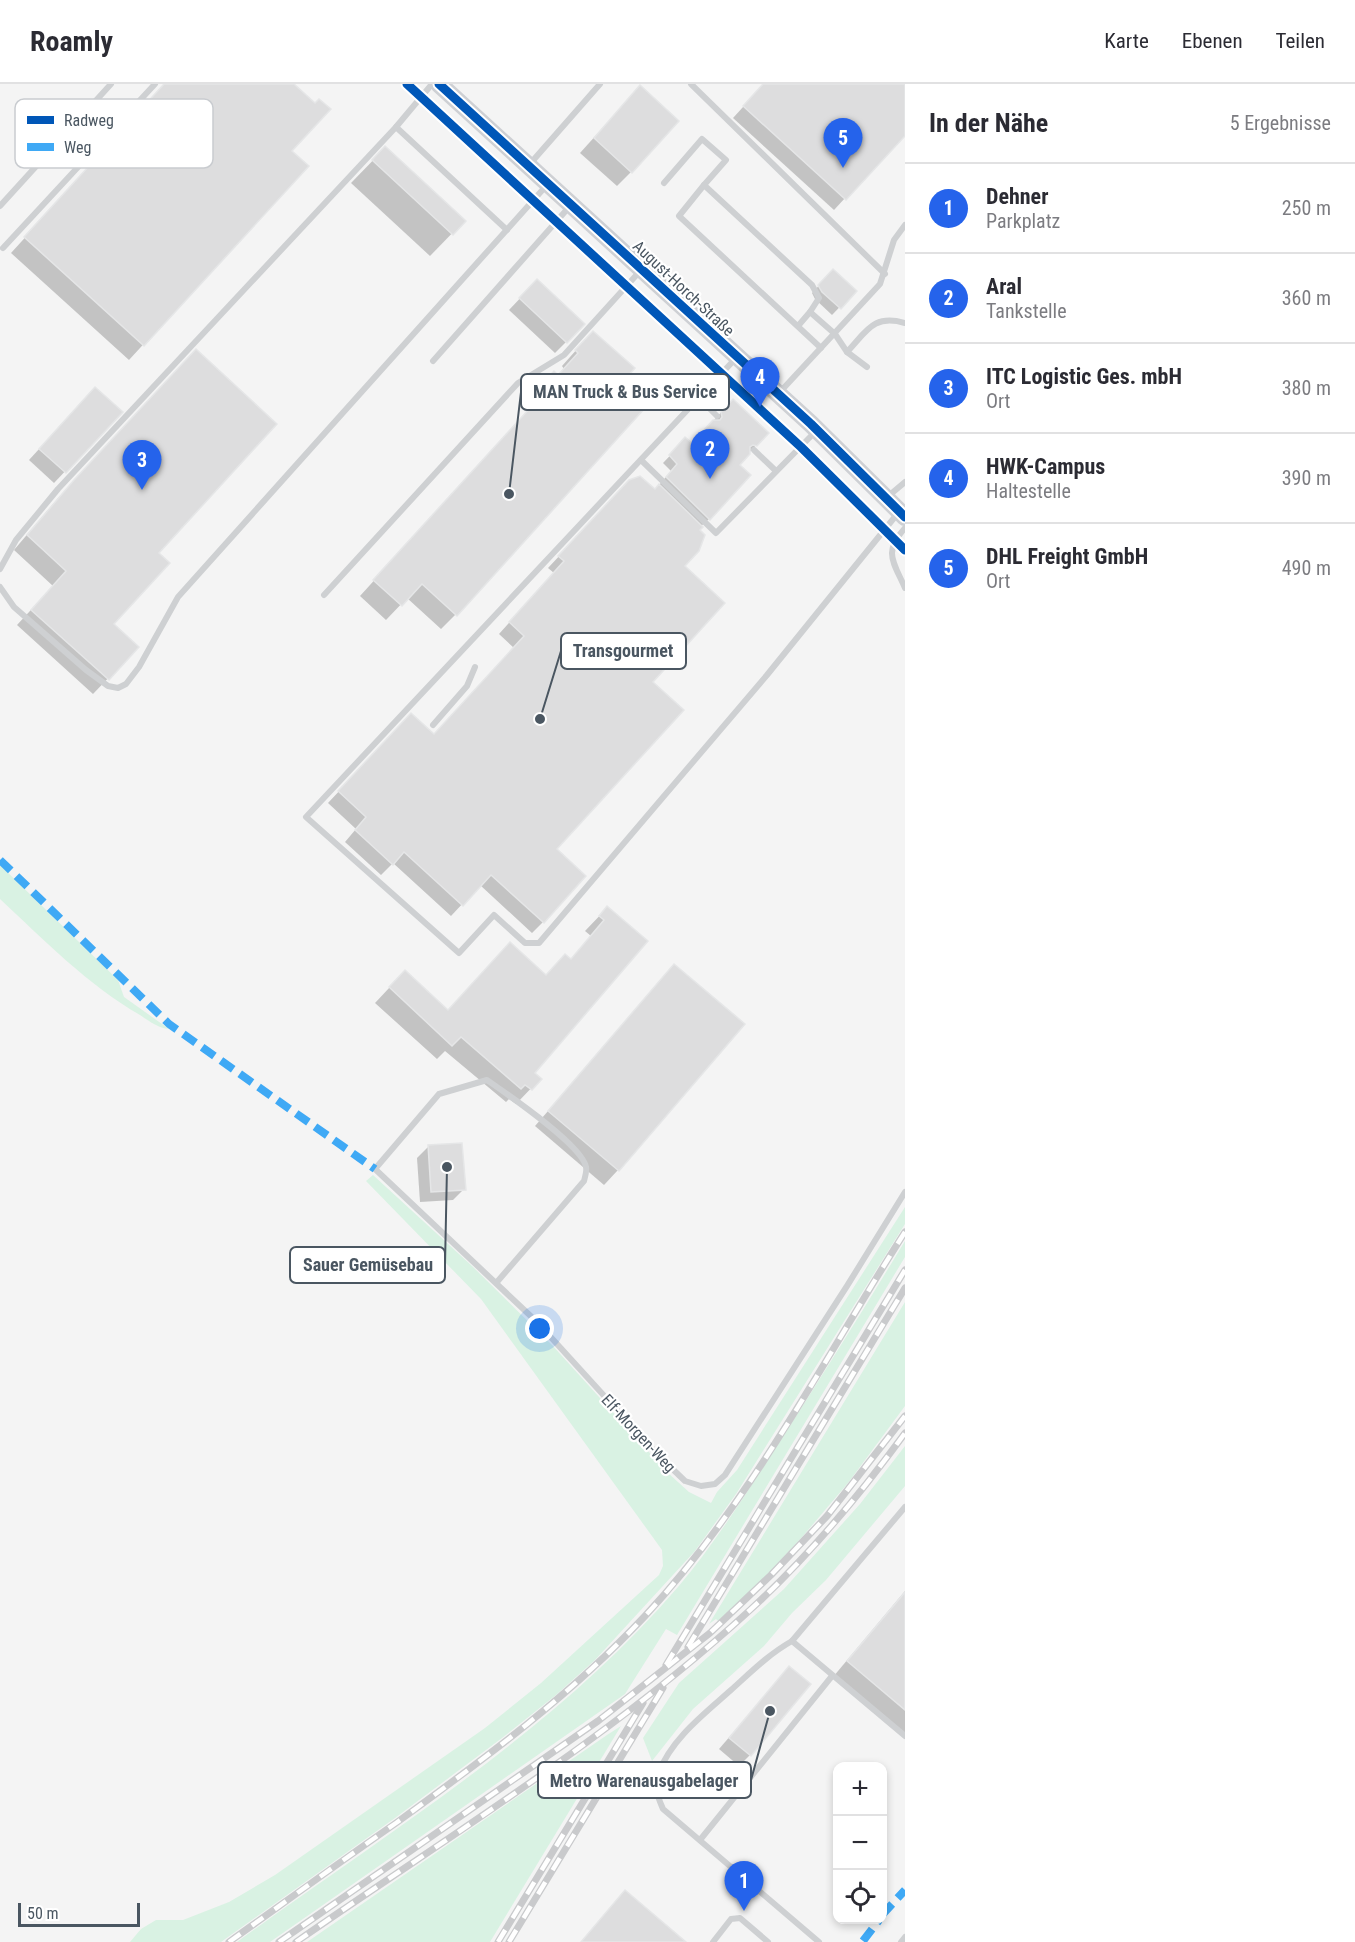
<!DOCTYPE html>
<html lang="de">
<meta charset="utf-8">
<style>
body{margin:0;font-family:"Roboto Condensed",sans-serif;background:#f2f2f3;color:#2b2b33}
.controls{position:absolute;right:18px;bottom:18px;display:grid;overflow:hidden;border-radius:12px;box-shadow:0 3px 9px #0003}
.controls button{width:54px;height:54px;display:grid;place-items:center;padding:0;border:0;border-bottom:2px solid #e1e1e2;background:#fff;color:#2b2b33;font:30px sans-serif}
.scale{position:absolute;left:18px;bottom:15px;width:122px;box-sizing:border-box;padding-left:6px;border:3px solid #4a5661;border-top:0;font-size:16px;line-height:21px;white-space:nowrap;color:#4a5661;-webkit-text-stroke:4px #fff;paint-order:stroke}
.you{position:absolute;left:540px;top:1245px;width:21px;height:21px;margin:-15px;border:4px solid #fff;border-radius:50%;background:#1a73e8;box-shadow:0 0 0 9px #1a73e833}
.badge{display:grid;place-items:center;width:39px;height:39px;border-radius:50%;background:#2563eb;color:#fff;font-size:20px;font-weight:700}
.pin{position:absolute;translate:-50% -50px;filter:drop-shadow(0 2px 3px #0008)}
.pin::after{content:'';position:absolute;top:32px;width:21px;height:18px;background:inherit;clip-path:polygon(0 0,100% 0,50% 100%)}
.list{margin:0;padding:0;list-style:none}
h2{display:flex;justify-content:space-between;align-items:center;height:78px;margin:0;padding:0 24px;font-size:26px}
h2 small{font-size:20px;font-weight:400;color:#7c7c81}
.list li{display:grid;grid-template-columns:39px 1fr auto;gap:18px;align-items:center;box-sizing:border-box;height:90px;padding:0 24px;border-top:2px solid #e1e1e2}
.list b{display:block;font-size:22px;white-space:nowrap}
.list p{margin:0;font-size:20px;white-space:nowrap;color:#7c7c81}
.list em{font-size:20px;font-style:normal;color:#7c7c81}
.icon{flex:none;width:33px;height:33px;fill:none;stroke:currentColor;stroke-width:2;stroke-linecap:round;stroke-linejoin:round}
.map{position:relative;flex:none;width:905px;height:1858px;overflow:hidden}
header{display:flex;align-items:center;gap:36px;box-sizing:border-box;height:84px;padding:0 30px;background:#fff;border-bottom:2px solid #e1e1e2}
header strong{font-size:28px}
nav{display:flex;gap:33px;margin-inline-start:auto;font-size:21px}
main{display:flex}
aside{flex:1;background:#fff}
.map>svg:first-child{display:block}
.green{fill:#d9f2e3}
.shadow{fill:#0003}
.building{fill:#ddddde;stroke:#e5e6e7;stroke-width:1.5}
.lines{fill:none;stroke-linecap:round;stroke-linejoin:round}
.lane{stroke:#ced0d2;stroke-width:6}
.secondary{stroke:#ced0d4;stroke-width:18}
.rail-casing{stroke:#c9cacc;stroke-width:7}
.rail{stroke:#fff;stroke-width:4.5;stroke-dasharray:14;stroke-linecap:butt}
.quiet{stroke:#3fa9f5;stroke-width:8;stroke-dasharray:15 8;stroke-linecap:butt}
.cycleway-casing{stroke:#fff;stroke-width:13}
.cycleway{stroke:#0057b8;stroke-width:9}
.labels{text-anchor:middle;stroke-width:4.5;stroke-linejoin:round;paint-order:stroke}
.street-label{font-size:16px;fill:#4a5661;stroke:#fff}
.key{fill:#fff;stroke:#c9ccd0;stroke-width:1.5}
.key-label{font-size:16px;fill:#4a5661}
.leader{fill:none;stroke:#4a5661;stroke-width:2}
.callout-dot{fill:#4a5661;stroke:#fff;stroke-width:2}
.callout{fill:#fff;stroke:#4a5661;stroke-width:2}
.callout-label{font-size:18px;text-anchor:middle;font-weight:bold;fill:#4a5661}
</style>
<header>
<strong>Roamly</strong>
<nav><a>Karte</a><a>Ebenen</a><a>Teilen</a></nav>
</header>
<main>
<div class="map">
<svg width="905" height="1858" viewBox="0 0 905 1858">
<rect width="100%" height="100%" fill="#f4f4f4"/>
<g class="green">
<path d="M0,781L118,896L124,913L169,945C158,944 149,937 140,931C88,901 44,856 0,815Z"/>
<polygon points="373,1091 472,1182 552,1261 667,1388 689,1408 711,1419 717,1408 737,1386 905,1123 905,1140 736,1410 695,1467 595,1576 556,1611 502,1654 395,1734 221,1858 130,1858 141,1845 156,1836 183,1836 229,1818 275,1791 485,1644 541,1599 659,1491 663,1482 662,1466 481,1215 366,1097"/>
<path d="M905,1157V1173L677,1551L666,1545L625,1610L270,1858H237C389,1747 554,1648 678,1503C716,1458 750,1404 782,1354C824,1289 865,1223 905,1157Z"/>
<polygon points="905,1218 905,1322 848,1399 803,1452 764,1494 718,1537 716,1535 709,1540"/>
<polygon points="905,1362 905,1402 826,1496 792,1529 764,1562 693,1625 652,1677 643,1654 679,1599 784,1505 860,1420"/>
<polygon points="621,1642 490,1858 307,1858 607,1651"/>
</g>
<g class="shadow">
<polygon points="165,0 292,0 315,21 290,67 307,82 129,276 11,169"/>
<polygon points="764,0 905,0 905,49 834,126 733,34"/>
<polygon points="626,18 631,88 617,102 580,69"/>
<polygon points="385,64 464,137 430,172 351,99"/>
<polygon points="826,194 855,207 832,231 815,215 812,209"/>
<polygon points="526,208 566,258 555,269 509,226"/>
<polygon points="578,264 618,301 456,530 441,545 407,514 386,536 360,512 527,328 521,323 539,303 558,292 564,285 562,282"/>
<polygon points="181,282 157,469 112,540 137,564 93,610 17,541 53,502 14,466 59,413"/>
<polygon points="84,316 121,328 54,399 29,376"/>
<polygon points="726,323 767,349 738,381 709,435 700,443 683,482 651,598 555,766 543,838 532,849 480,801 451,832 393,779 381,791 345,758 356,745 328,719 400,642 434,652 514,564 499,550 554,489 548,484 618,409 654,407 671,387 663,379 685,356 691,361"/>
<polygon points="607,824 646,857 533,989 540,995 516,1020 509,1015 506,1018 445,967 437,975 375,919 390,903 447,927 545,892 570,876 591,852 585,847"/>
<polygon points="674,882 618,1086 604,1101 535,1042"/>
<polygon points="428,1063 464,1105 453,1116 420,1118 417,1074"/>
<polygon points="905,1507 905,1653 833,1593"/>
<polygon points="789,1584 750,1671 739,1682 719,1665"/>
</g>
<g class="building">
<polygon points="164,0 294,0 315,19 319,15 331,25 292,67 309,82 144,262 24,153"/>
<polygon points="763,0 905,0 905,52 846,116 743,22"/>
<polygon points="640,1 679,37 632,89 594,54"/>
<polygon points="385,62 466,137 453,151 372,76"/>
<polygon points="833,185 857,207 841,225 822,208 818,201"/>
<polygon points="537,195 585,240 567,259 519,214"/>
<polygon points="593,247 635,284 620,301 645,324 457,532 422,500 402,522 373,496 540,313 535,307 554,287 558,291 578,269 575,266"/>
<polygon points="196,265 277,340 159,469 170,479 114,540 139,563 109,596 31,526 66,487 27,451 74,396"/>
<polygon points="95,303 123,328 66,389 39,365"/>
<polygon points="733,315 769,349 757,362 753,361 750,363 750,370 740,381 751,391 710,436 666,393 677,380 669,371 685,353 692,359 713,336 720,336 722,333 721,328"/>
<polygon points="640,392 655,405 659,400 703,443 700,446 705,451 699,467 685,482 725,519 653,598 684,626 557,765 586,792 544,839 491,791 463,822 404,768 393,781 355,746 366,733 338,707 411,629 434,650 524,552 509,538 564,477 558,472 629,396"/>
<polygon points="607,822 648,857 535,989 542,995 532,1006 525,1001 521,1005 461,953 452,962 389,903 405,886 448,926 510,858 546,891 565,870 571,875 604,836 599,832"/>
<polygon points="674,880 745,940 619,1087 548,1027"/>
<polygon points="462,1059 466,1106 431,1108 428,1061"/>
<polygon points="905,1508 905,1626 847,1577"/>
<polygon points="789,1582 811,1600 751,1672 729,1654"/>
<polygon points="625,1806 686,1858 581,1858"/>
</g>
<g class="lines">
<g class="lane">
<polyline points="691,0 885,190"/>
<polyline points="396,43 507,146"/>
<polyline points="529,81 600,0"/>
<polyline points="664,99 702,55 726,76 704,101"/>
<polyline points="0,122 111,0"/>
<polyline points="3,164 155,0"/>
<polyline points="798,242 810,228"/>
<polyline points="821,264 679,132 704,101 812,201 819,214 810,228 835,250 847,268 867,283"/>
<path d="M847,268C867,247 873,230 905,239"/>
<polyline points="737,273 306,733 459,869 494,831 525,859 539,859 767,591 898,429"/>
<polyline points="433,277 570,122"/>
<polyline points="780,308 880,200 894,156 905,141"/>
<polyline points="699,314 717,332"/>
<polyline points="754,366 776,387"/>
<polyline points="641,376 716,449 815,348"/>
<polyline points="886,414 905,398"/>
<path d="M905,444C883,468 893,477 905,504"/>
<polyline points="0,485 16,456 58,405 396,43 432,0"/>
<polyline points="0,503 14,523 86,586 108,602 118,604 126,600 139,583 178,513 546,102"/>
<polyline points="324,511 518,299 564,271 641,186"/>
<polyline points="433,641 467,602 475,583"/>
<path d="M497,1198L584,1097C585,1093 587,1087 586,1083C582,1061 507,1010 487,996L439,1010L375,1085L537,1238L658,1371L685,1397L701,1402L715,1400L725,1391L847,1202L905,1108"/>
<polyline points="792,1557 905,1652"/>
<polyline points="700,1756 832,1592"/>
<polyline points="713,1858 731,1835 740,1834 768,1858"/>
<path d="M819,1858L663,1725C658,1713 653,1703 658,1690C671,1655 704,1630 731,1606C751,1588 769,1570 792,1557L905,1423"/>
<polyline points="901,1858 905,1853"/>
</g>
<polyline class="secondary" points="439,0 811,340 905,433"/>
<defs>
<g id="rail">
<polyline points="688,1563 905,1204"/>
<polyline points="666,1581 905,1186"/>
<path d="M229,1858C285,1818 340,1778 396,1739C484,1675 570,1612 645,1532C751,1418 822,1278 905,1148"/>
<polyline points="279,1858 598,1637 710,1549 771,1491 827,1432 905,1332"/>
<path d="M296,1858C450,1751 612,1653 750,1526C808,1473 859,1412 905,1349"/>
<polyline points="498,1858 643,1619"/>
<polyline points="509,1858 663,1604"/>
</g>
</defs>
<use href="#rail" class="rail-casing"/>
<use href="#rail" class="rail"/>
<g class="quiet">
<polyline points="0,776 169,940 375,1085"/>
<polyline points="882,1831 905,1806"/>
<polyline points="863,1857 879,1836"/>
</g>
<defs>
<g id="cycleway">
<polyline points="407,0 801,363 905,466"/>
<polyline points="439,0 811,340 905,433"/>
</g>
</defs>
<use href="#cycleway" class="cycleway-casing"/>
<use href="#cycleway" class="cycleway"/>
</g>
<g class="labels">
<g class="street-label">
<text transform="translate(684 204) rotate(43)" y="6">August-Horch-Straße</text>
<text transform="translate(639 1349) rotate(47)" y="6">Elf-Morgen-Weg</text>
</g>
</g>
<rect x="15" y="15" width="198" height="69" rx="9" class="key"/>
<rect x="27" y="32" width="27" height="8" fill="#0057b8"/>
<rect x="27" y="59" width="27" height="8" fill="#3fa9f5"/>
<g class="key-label">
<text x="64" y="42">Radweg</text>
<text x="64" y="69">Weg</text>
</g>
<path class="leader" d="M509 410L521 308M540 635L561 567M447 1083L445 1181M770 1627L751 1696"/>
<g class="callout-dot">
<circle cx="509" cy="410" r="6"/>
<circle cx="540" cy="635" r="6"/>
<circle cx="447" cy="1083" r="6"/>
<circle cx="770" cy="1627" r="6"/>
</g>
<g class="callout">
<rect x="521" y="290" width="208" height="36" rx="6"/>
<rect x="561" y="549" width="125" height="36" rx="6"/>
<rect x="290" y="1163" width="155" height="36" rx="6"/>
<rect x="538" y="1678" width="213" height="36" rx="6"/>
</g>
<g class="callout-label">
<text x="625" y="314">MAN Truck &amp; Bus Service</text>
<text x="623" y="573">Transgourmet</text>
<text x="368" y="1187">Sauer Gemüsebau</text>
<text x="644" y="1703">Metro Warenausgabelager</text>
</g>
</svg>
<div class="controls">
<button>+</button>
<button>−</button>
<button><svg class="icon" aria-label="locate" viewBox="0 0 24 24"><circle cx="12" cy="12" r="6"/><path d="M12 2v4M12 18v4M2 12h4M18 12h4"/></svg></button>
</div>
<div class="scale">50 m</div>
<div class="you"></div>
<div class="pin badge" style="left:744px;top:1827px">1</div>
<div class="pin badge" style="left:710px;top:395px">2</div>
<div class="pin badge" style="left:142px;top:406px">3</div>
<div class="pin badge" style="left:760px;top:323px">4</div>
<div class="pin badge" style="left:843px;top:84px">5</div>
</div>
<aside>
<h2>In der Nähe<small>5 Ergebnisse</small></h2>
<ul class="list">
<li><span class="badge">1</span><div><b>Dehner</b><p>Parkplatz</p></div><em>250 m</em></li>
<li><span class="badge">2</span><div><b>Aral</b><p>Tankstelle</p></div><em>360 m</em></li>
<li><span class="badge">3</span><div><b>ITC Logistic Ges. mbH</b><p>Ort</p></div><em>380 m</em></li>
<li><span class="badge">4</span><div><b>HWK-Campus</b><p>Haltestelle</p></div><em>390 m</em></li>
<li><span class="badge">5</span><div><b>DHL Freight GmbH</b><p>Ort</p></div><em>490 m</em></li>
</ul>
</aside>
</main>
